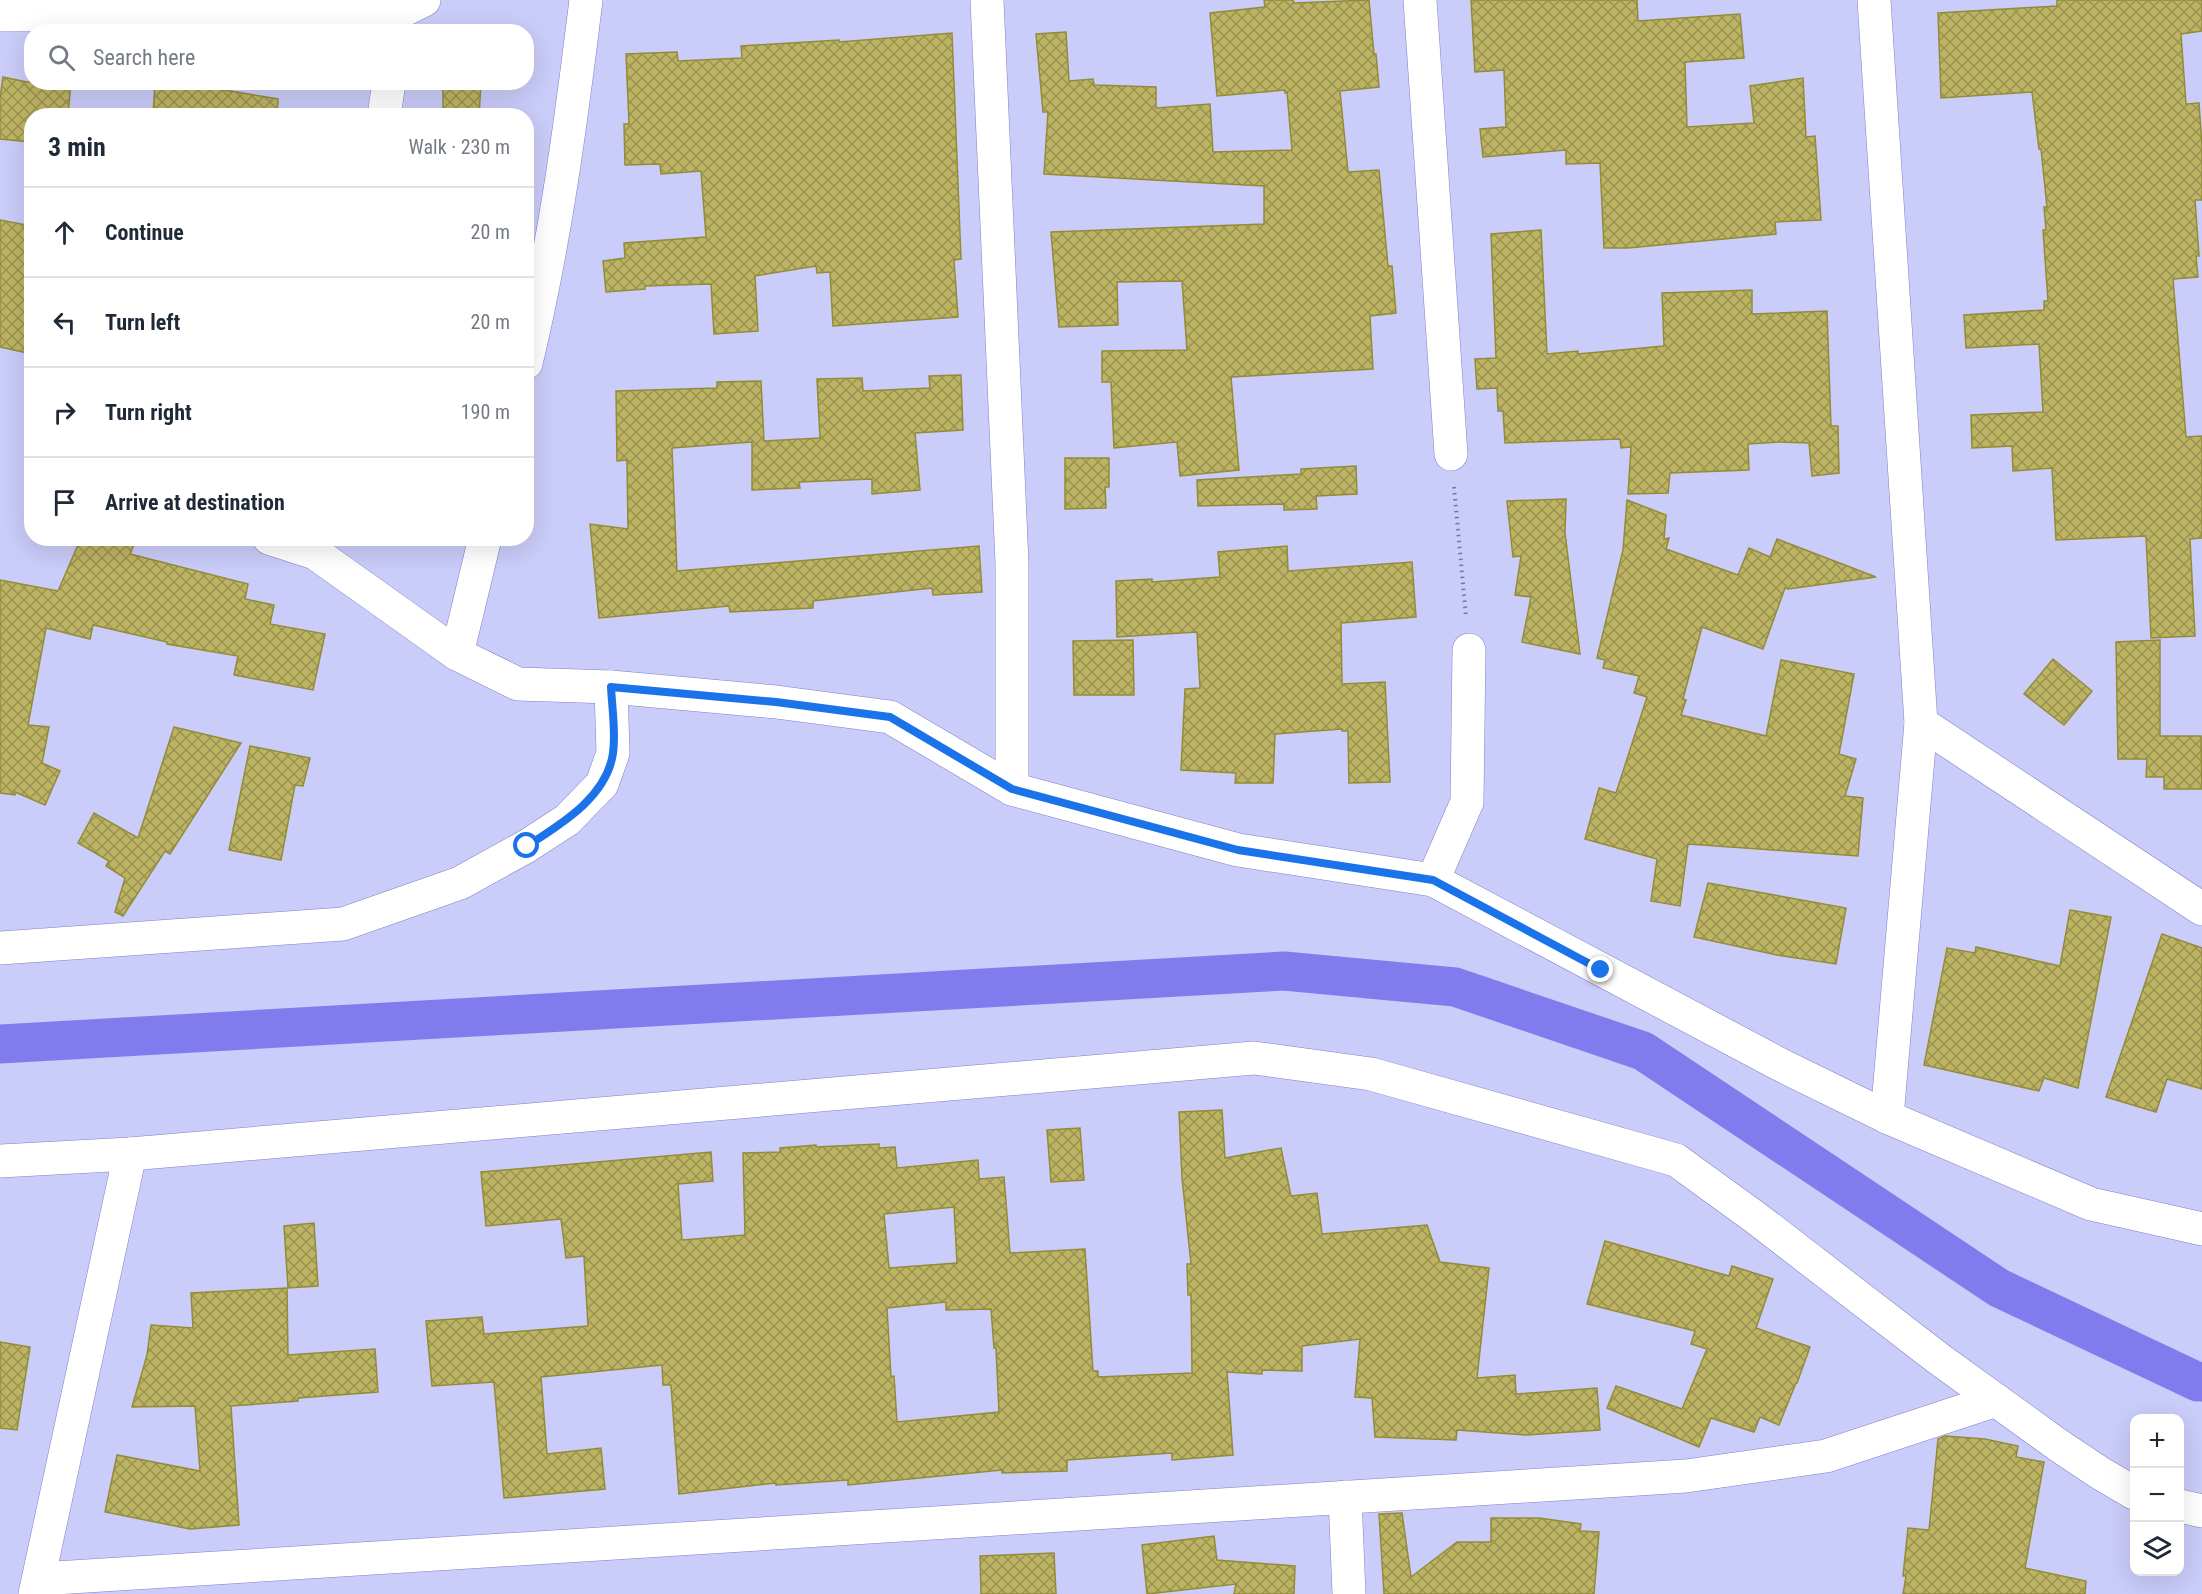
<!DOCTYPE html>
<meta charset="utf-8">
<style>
body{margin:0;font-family:"Roboto Condensed",sans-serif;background:#f2f2f3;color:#1f2937}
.controls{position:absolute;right:18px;bottom:18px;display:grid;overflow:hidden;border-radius:12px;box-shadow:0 6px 24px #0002}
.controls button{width:54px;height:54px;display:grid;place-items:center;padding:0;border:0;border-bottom:2px solid #e0e1e3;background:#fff;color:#1f2937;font:30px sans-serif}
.stop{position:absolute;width:18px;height:18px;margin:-14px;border:4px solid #1a73e8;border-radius:50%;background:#fff}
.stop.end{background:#1a73e8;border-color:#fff;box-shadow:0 2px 6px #0008}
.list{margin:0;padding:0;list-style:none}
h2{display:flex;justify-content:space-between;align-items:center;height:78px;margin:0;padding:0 24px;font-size:26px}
h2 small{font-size:20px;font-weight:400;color:#747a83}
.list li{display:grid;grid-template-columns:39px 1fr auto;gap:18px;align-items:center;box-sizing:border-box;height:90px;padding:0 24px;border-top:2px solid #e0e1e3}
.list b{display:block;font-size:22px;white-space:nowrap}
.list em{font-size:20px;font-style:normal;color:#747a83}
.icon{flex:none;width:33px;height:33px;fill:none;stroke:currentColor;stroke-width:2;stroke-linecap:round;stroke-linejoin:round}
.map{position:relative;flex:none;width:2202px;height:1594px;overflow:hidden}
.search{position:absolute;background:#fff;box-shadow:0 6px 24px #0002;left:24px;top:24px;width:510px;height:66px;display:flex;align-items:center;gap:15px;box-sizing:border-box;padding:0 21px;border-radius:24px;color:#747a83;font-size:22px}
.panel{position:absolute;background:#fff;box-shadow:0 6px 24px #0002;left:24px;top:108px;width:510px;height:438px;border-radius:24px}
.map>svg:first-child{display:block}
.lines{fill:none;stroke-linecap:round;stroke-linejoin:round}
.canal{stroke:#817cee;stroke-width:39}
.building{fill:url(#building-cross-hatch);stroke:#948b38;stroke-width:1.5;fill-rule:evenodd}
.minor-casing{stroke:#8081c6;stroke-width:34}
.path{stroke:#76779b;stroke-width:4;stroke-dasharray:1.5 4.5;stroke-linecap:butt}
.minor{stroke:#fff;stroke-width:33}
.route{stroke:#1a73e8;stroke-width:8}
</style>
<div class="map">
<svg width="2202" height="1594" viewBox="0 0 2202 1594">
<defs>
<pattern id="building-cross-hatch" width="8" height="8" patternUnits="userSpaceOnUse" patternTransform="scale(1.5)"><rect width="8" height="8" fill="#bdb463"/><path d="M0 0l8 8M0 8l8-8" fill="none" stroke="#9a9253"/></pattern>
</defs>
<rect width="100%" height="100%" fill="#caccf9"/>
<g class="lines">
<polyline class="canal" points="0,1044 1284,971 1455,987 1643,1051 1999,1288 2198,1382 2202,1382"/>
</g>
<g class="building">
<polygon points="1264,0 1293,0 1294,3 1369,0 1374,54 1376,54 1379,87 1340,91 1348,172 1379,170 1388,266 1392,266 1396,313 1370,316 1373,369 1231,377 1239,470 1180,476 1177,442 1114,448 1111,382 1102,382 1102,351 1187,350 1182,281 1117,282 1118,325 1059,327 1051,232 1264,224 1264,186 1044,174 1048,112 1043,112 1036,34 1066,32 1069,81 1093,79 1094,85 1156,87 1156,108 1210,104 1213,152 1292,150 1287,92 1285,93 1285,90 1217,96 1210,13 1265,7"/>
<polygon points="1471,0 1637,0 1638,21 1740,14 1744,58 1685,62 1687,127 1754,123 1750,86 1803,78 1806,137 1815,136 1821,220 1775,222 1776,234 1628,248 1604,248 1600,163 1566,164 1566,150 1483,157 1480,129 1506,127 1504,70 1475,72"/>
<polygon points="2057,0 2202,0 2202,31 2181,34 2186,104 2199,103 2202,146 2202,200 2195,200 2199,256 2196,256 2198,277 2173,279 2186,437 2202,436 2202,538 2190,539 2195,636 2151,638 2146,536 2056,540 2052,468 2013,471 2012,446 1972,448 1971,415 2043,412 2039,344 1966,348 1964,315 2044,310 2044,301 2048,301 2043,230 2046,230 2044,207 2047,207 2041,149 2039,149 2032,92 1941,98 1938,13 2057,6"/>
<polygon points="952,33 961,259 954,260 958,317 833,326 830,272 817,273 816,266 755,276 758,331 714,334 711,284 645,286 645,289 606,292 603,261 625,258 624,243 706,237 701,171 661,174 660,164 625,165 624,124 629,124 626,54 677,52 678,61 742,58 741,46 839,40 839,42"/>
<polygon points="3,77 27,82 71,82 68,116 32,116 29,142 0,139 0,98"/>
<polygon points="155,82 183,83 278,99 277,116 153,116"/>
<polygon points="443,82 481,82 479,116 443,116"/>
<polygon points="0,220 32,226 26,255 32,256 32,354 0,347"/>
<polygon points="1541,230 1547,354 1578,351 1578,354 1664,346 1662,293 1752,290 1752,314 1827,311 1831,426 1838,426 1839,473 1812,476 1809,443 1779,442 1748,444 1749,470 1670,473 1668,493 1628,494 1631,447 1621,448 1620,439 1505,443 1503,411 1498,411 1497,388 1477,389 1475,359 1496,358 1491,234"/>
<polygon points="961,375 963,430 915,433 920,490 872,494 872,479 799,482 800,488 752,490 752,442 672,448 677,571 979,546 982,592 933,595 932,588 813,601 813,608 730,612 729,606 599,618 590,524 628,529 627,460 617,461 616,391 717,388 717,382 761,381 764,441 820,438 817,379 862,378 863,391 930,388 929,376"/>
<polygon points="1065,458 1109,458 1109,487 1105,487 1106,508 1065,509"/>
<polygon points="1356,466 1357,494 1316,496 1317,509 1284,510 1284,504 1198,506 1197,480 1301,474 1301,469"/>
<polygon points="1566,499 1565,533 1580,654 1522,642 1531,597 1515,595 1521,556 1513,557 1507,501"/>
<polygon points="1627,500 1666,515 1664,539 1669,538 1666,549 1738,575 1749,548 1770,557 1777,539 1876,577 1788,589 1785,588 1763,649 1702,627 1683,699 1686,700 1681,715 1766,736 1781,660 1854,674 1839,754 1856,759 1845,796 1863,798 1858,856 1688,844 1680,906 1651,901 1657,859 1585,839 1599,788 1616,793 1647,697 1634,693 1639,676 1603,668 1605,660 1597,658 1623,550"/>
<polygon points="81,538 137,538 130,554 248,584 245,599 274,605 270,624 325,634 313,690 234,675 238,656 167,644 167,642 93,625 90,639 46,628 28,725 49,727 42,763 60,771 45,805 15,792 15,795 0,793 0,580 58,591"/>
<polygon points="1287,546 1288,571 1412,562 1416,617 1341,623 1342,684 1385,682 1390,782 1349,783 1348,731 1342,731 1342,729 1275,734 1273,783 1235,783 1236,773 1181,770 1185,689 1200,688 1197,632 1117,637 1116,581 1152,579 1152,582 1220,577 1218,552"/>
<polygon points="1133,640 1134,695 1074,695 1073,641"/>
<polygon points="2160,640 2160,736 2201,736 2202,789 2164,789 2164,777 2146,777 2147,759 2118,759 2116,642"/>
<polygon points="2053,659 2092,691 2064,725 2024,694"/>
<polygon points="174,727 241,743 170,854 165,851 123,916 115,912 125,878 106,866 109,861 78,843 94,813 138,838"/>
<polygon points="250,746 310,758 303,786 295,785 281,860 229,850"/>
<polygon points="1708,883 1846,908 1836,964 1777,955 1694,937"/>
<polygon points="2070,910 2111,917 2078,1088 2044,1078 2039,1091 1924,1065 1947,948 1975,953 1976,947 2060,966"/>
<polygon points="2162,934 2202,948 2202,1089 2167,1079 2156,1112 2106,1097"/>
<path d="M1222,1110L1225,1158L1281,1148L1291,1196L1317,1193L1322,1234L1427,1225L1440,1262L1489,1268L1477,1378L1515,1375L1516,1394L1597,1388L1600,1430L1526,1435L1457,1430L1456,1440L1375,1437L1372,1398L1355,1397L1360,1339L1302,1346V1371L1262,1370V1374L1227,1372L1233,1455L1172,1460V1453L1067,1460V1471L1002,1473V1470L848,1485V1480L776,1485V1483L679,1494L671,1385H663L662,1365L541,1377L547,1454L601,1448L605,1489L504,1498L494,1382L432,1386L426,1321L482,1317L484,1334L588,1326L584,1256L566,1258L561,1219L486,1226L481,1172L711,1152L713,1181L678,1184L682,1240L745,1235L743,1153L780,1152V1148L816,1145V1147L879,1144V1148L895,1147L897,1168L978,1160L979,1179L1004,1177L1010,1253L1085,1249L1093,1371H1098V1377L1192,1373L1191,1295H1188L1187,1264H1191L1182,1178L1179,1112ZM954,1207L957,1263L889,1268L884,1214ZM946,1302V1310L991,1309L994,1348H996L999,1412L897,1422L894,1376L891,1377L887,1308Z"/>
<polygon points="1080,1128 1084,1180 1051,1182 1047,1130"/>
<polygon points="314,1223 318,1286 288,1288 284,1226"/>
<polygon points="1605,1241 1729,1276 1732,1266 1773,1279 1756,1328 1810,1347 1797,1383 1796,1383 1779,1425 1760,1417 1754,1432 1711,1418 1699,1447 1607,1408 1616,1386 1682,1409 1707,1349 1691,1344 1695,1331 1587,1304"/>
<polygon points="287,1288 288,1355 375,1349 378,1392 298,1398 298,1401 231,1406 239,1525 190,1529 105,1512 117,1455 200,1471 195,1406 132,1407 147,1355 151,1325 193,1328 191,1293"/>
<polygon points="0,1342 30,1347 17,1430 0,1428"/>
<polygon points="1945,1436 1985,1439 2018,1446 2016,1457 2044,1462 2025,1568 2086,1581 2085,1594 1903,1594 1906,1576 1903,1576 1908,1528 1929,1530 1938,1439"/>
<polygon points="1402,1513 1411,1577 1457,1542 1491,1542 1491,1518 1539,1518 1581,1524 1580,1531 1599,1532 1594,1594 1384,1594 1379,1514"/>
<polygon points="1214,1536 1217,1560 1295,1566 1294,1594 1234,1594 1236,1584 1147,1594 1142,1545"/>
<polygon points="1054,1553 1056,1594 981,1594 980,1556"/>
</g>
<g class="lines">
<defs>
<g id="minor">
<polyline points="987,0 1012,563 1012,789"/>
<polyline points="1420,0 1451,454"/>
<polyline points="1874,0 1921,723 1887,1117"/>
<polyline points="0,15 398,13 424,0"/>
<polyline points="384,116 389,82"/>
<path d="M526,363C555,243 571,122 586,0"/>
<polyline points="269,538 315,553 457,654 518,684 611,687 776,702 890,717 1012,789 1238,850 1433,880 1779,1064 1887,1117 2091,1204 2202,1229"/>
<polyline points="457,654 485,538"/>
<polyline points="1921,723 2202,909"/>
<polyline points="1433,880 1467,802 1469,650"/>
<polyline points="0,948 343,924 460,883 527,846 567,820 602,784 613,753 611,687"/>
<polyline points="0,1161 130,1154 1254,1058 1371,1074 1676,1160 1756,1218 1939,1359 2058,1445 2100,1473 2134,1493"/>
<polyline points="1345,1497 1349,1594"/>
<polyline points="2180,1506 2202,1511"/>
<polyline points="39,1579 1686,1476 1826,1456 1996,1400"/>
<polyline points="35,1594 130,1154"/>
</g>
</defs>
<use href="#minor" class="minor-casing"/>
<polyline class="path" points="1454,487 1466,617"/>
<use href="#minor" class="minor"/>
</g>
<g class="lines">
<path class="route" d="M527,846C561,824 607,797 613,753C616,732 612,708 611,687L776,702L890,717L1012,789L1238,850L1433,880L1601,970"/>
</g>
</svg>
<div class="controls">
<button>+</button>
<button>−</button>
<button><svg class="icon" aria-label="layers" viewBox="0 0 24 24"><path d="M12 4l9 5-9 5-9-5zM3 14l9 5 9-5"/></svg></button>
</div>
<div class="stop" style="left:527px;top:846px"></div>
<div class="stop end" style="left:1601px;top:970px"></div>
<div class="search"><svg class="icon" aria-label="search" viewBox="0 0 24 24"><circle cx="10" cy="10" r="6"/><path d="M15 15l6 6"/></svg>Search here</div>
<section class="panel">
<h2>3 min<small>Walk · 230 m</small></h2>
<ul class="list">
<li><svg class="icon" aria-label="ahead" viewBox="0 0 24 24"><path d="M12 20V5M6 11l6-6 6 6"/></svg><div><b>Continue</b></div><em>20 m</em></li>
<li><svg class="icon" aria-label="left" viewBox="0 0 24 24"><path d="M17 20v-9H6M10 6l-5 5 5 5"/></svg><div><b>Turn left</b></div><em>20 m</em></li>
<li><svg class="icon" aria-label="right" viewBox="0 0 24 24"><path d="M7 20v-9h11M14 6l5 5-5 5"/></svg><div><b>Turn right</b></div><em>190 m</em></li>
<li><svg class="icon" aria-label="arrive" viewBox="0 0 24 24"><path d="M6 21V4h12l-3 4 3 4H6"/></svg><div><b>Arrive at destination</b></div></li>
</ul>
</section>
</div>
